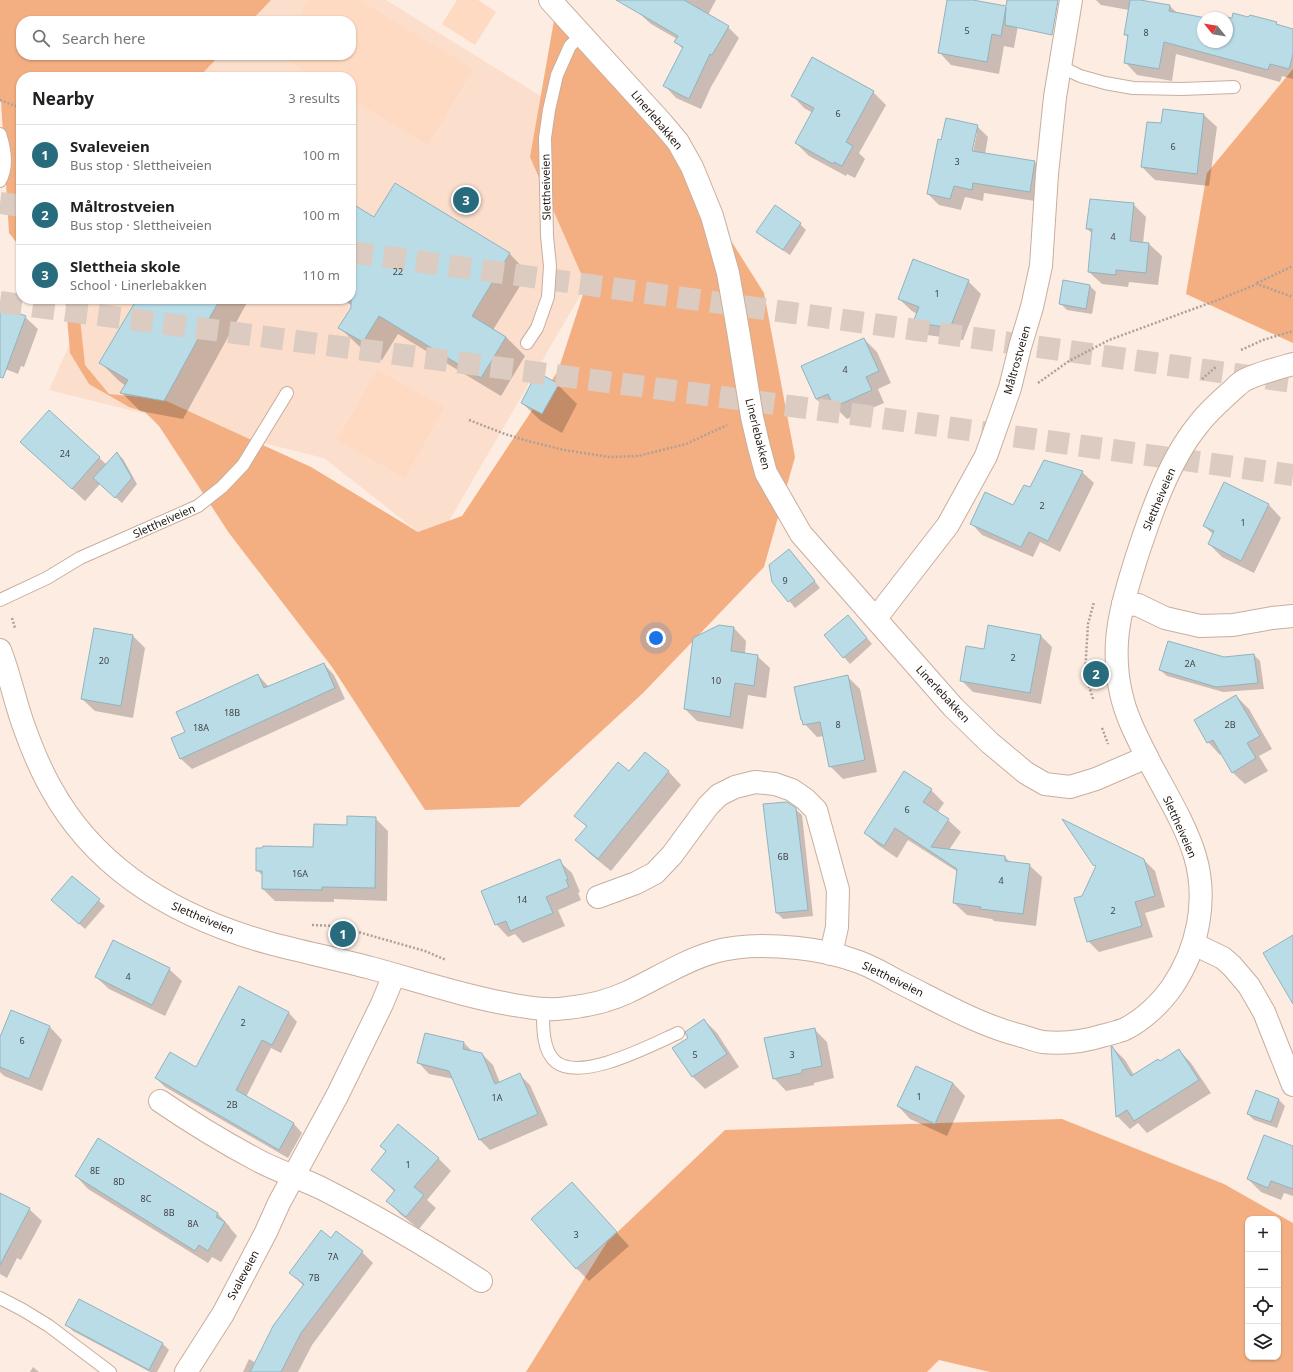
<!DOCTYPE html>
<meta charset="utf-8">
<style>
body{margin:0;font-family:"Noto Sans",sans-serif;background:#f2f2f2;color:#202124}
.controls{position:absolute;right:12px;bottom:12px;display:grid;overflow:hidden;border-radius:8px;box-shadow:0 1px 3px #0004}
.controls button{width:36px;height:36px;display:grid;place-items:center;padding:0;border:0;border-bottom:1px solid #e0e0e0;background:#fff;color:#202124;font:20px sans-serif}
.compass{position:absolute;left:1197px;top:12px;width:36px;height:36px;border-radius:50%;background:#fff;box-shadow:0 1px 3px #0004;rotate:300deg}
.you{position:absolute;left:656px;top:638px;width:14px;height:14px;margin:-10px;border:3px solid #fff;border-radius:50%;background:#1a73e8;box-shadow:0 0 0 6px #1a73e833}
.badge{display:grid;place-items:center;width:26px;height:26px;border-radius:50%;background:#276b7c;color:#fff;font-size:13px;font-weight:700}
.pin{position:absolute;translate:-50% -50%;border:2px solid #fff;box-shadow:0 1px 4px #0006}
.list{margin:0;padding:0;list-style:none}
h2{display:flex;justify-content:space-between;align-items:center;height:52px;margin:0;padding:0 16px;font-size:17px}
h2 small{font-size:13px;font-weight:400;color:#757577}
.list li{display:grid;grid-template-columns:26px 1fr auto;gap:12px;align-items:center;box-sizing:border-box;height:60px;padding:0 16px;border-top:1px solid #e0e0e0}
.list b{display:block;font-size:15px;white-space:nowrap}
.list p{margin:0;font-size:13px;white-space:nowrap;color:#757577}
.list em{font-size:13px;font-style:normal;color:#757577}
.icon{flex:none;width:22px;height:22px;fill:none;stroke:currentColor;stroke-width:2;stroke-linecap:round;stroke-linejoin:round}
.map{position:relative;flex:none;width:1293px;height:1372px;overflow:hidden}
.search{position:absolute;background:#fff;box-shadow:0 1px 3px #0004;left:16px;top:16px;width:340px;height:44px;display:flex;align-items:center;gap:10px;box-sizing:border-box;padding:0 14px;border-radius:16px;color:#757577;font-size:15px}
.panel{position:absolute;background:#fff;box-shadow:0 1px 3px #0004;left:16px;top:72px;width:340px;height:232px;border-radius:16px}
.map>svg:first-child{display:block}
.built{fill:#fbdecc;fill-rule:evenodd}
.green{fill:#ffdac2}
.forest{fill:#f3af82;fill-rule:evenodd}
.shadow{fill:#0003;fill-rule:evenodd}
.building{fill:#b9dce7;stroke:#91b3be}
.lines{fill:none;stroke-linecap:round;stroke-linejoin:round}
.primary-tunnel{stroke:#dbcbc1;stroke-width:22;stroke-dasharray:22 11;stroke-linecap:butt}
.lane-casing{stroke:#c9ae9d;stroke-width:14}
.street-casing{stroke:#c9ae9d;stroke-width:24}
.secondary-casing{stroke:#c9ae9d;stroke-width:24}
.path{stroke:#afa097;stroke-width:2.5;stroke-dasharray:2 2;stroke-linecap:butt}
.lane{stroke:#fff;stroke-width:12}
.street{stroke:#fff;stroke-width:22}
.secondary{stroke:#fff;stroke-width:22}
.labels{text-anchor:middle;stroke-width:3.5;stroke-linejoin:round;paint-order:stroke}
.number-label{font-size:9px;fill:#444544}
.street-label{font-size:11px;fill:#1d130d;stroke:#fff}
</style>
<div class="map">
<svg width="1293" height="1372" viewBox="0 0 1293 1372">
<rect width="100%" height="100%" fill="#fdece1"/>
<path class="built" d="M12,0H386L576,118L588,282L435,545L324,458L49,390L90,299H351V77H29L0,11ZM21,21H351V55H21Z"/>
<g class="green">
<polygon points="309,0 359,0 473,69 428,145 351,99 351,77 315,77 279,55 351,55 351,21 296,21"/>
<polygon points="457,0 478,0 496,12 475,45 442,24"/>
<polygon points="377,370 444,407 405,478 337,440"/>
</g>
<g class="forest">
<polygon points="0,0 271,0 251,21 21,21 21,55 220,55 199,77 21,77 21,248 9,233 1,101 0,100"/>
<polygon points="538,0 551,0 670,144 764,293 795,457 764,567 643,693 519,807 425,810 332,667 229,533 159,426 145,412 129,407 89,384 70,353 66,305 61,299 78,299 85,365 109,394 162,399 311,467 418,532 462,516 558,371 586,285 530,157 556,9"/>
<polygon points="1293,69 1293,343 1186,294 1207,173"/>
<path d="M1062,1119L1224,1184L1293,1223V1372H990L939,1360L927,1372H526L607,1242L725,1130ZM1248,1219H1278V1357H1248Z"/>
</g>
<g class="shadow">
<polygon points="646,0 716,0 708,15 728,27 739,38 711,87 701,109 676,98 665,86 683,49 676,42 677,39 651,24 639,13"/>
<polygon points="948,0 967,0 1006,7 1019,20 1014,48 1004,46 999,74 951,65 939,52"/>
<polygon points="1096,0 1134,0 1170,6 1178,14 1203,19 1203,42 1227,42 1227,18 1276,23 1280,26 1293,30 1293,79 1282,76 1280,82 1176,54 1172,81 1137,75 1125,62 1129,38 1125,34 1129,10 1101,5"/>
<polygon points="873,92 886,105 859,153 865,159 855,178 847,174 846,176 809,156 796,143 813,113 804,108 792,95"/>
<polygon points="1204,115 1217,127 1209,186 1155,180 1142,167 1162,125"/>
<path d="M977,126L988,137L985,154L1034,162L1046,173L1041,202L984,193L983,201L965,197L961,210L939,205L928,194L942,141ZM975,133H977L972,156H970Z"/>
<polygon points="351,204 375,218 510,254 528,273 493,330 506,337 525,356 501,396 398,334 382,360 359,346 340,328 353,306 341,299 351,299"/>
<polygon points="1133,204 1146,217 1143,243 1149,244 1162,256 1158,285 1129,282 1128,287 1102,284 1089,272 1093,234 1087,229"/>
<polygon points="800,224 806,230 790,255 764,238 758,232"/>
<polygon points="968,281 981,294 963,340 927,335 914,322 917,314 912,311 899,299"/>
<polygon points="1090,286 1096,292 1092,314 1067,310 1061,304"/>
<polygon points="139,299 249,299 183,419 140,411 122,393 126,386 119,381 100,362"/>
<polygon points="0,307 25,317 38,329 24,367 21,366 18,374 0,367"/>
<polygon points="864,339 877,352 891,383 878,389 884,403 847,419 836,408 829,411 816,399"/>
<polygon points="558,385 577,404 562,433 541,421 522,403"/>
<polygon points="49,412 107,465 117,453 123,459 137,484 122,503 100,484 85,501 21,442"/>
<polygon points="1044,461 1082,472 1094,483 1060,552 1040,542 1033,557 982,535 971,523 1014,507 1030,489"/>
<polygon points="1225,484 1269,505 1281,518 1254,573 1222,557 1209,544 1214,535 1204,526"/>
<polygon points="795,556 820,588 795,608 773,581"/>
<polygon points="854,622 872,644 850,664 825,636"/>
<polygon points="734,628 746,641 745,654 757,656 770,668 766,698 748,695 743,729 697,721 685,709"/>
<polygon points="133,636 145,648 133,718 95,711 82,699"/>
<polygon points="1041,636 1052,647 1041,704 973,692 961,680"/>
<polygon points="1254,655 1260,661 1264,689 1223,692 1167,676 1160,670 1224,658"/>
<polygon points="324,664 334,675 345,699 192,769 181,759 172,738 186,732 258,675 269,687"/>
<polygon points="847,676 860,689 877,772 843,779 830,766 824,736 817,737 801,720"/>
<polygon points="1236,696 1249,709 1272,749 1259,756 1268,771 1245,784 1232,772 1222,754 1220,755 1208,742"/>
<polygon points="645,753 669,772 681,785 611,871 589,853 577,840 587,827 576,816 629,773"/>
<polygon points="905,772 931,790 944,803 937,813 948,820 961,832 949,850 1005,857 1011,863 1029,865 1042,877 1036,926 994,921 992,919 967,915 954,903 958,872 908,840 897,858 878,845 865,833"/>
<polygon points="764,805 795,809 802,815 813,916 783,919 777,913"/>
<polygon points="375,818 388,831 387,901 334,899 334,902 275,901 263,889 263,876 257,870 314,848 348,826"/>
<polygon points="1144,860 1155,871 1165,907 1145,913 1153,937 1099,952 1088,941 1083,897 1096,867 1094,864"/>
<polygon points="559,861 572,873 580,892 578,893 581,900 558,910 565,926 523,943 515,934 508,937 496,924"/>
<polygon points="72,877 105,906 85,929 59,906"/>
<polygon points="169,969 182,981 165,1016 109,989 96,977"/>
<polygon points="240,987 289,1013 297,1022 281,1053 271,1048 246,1097 294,1124 302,1133 288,1158 165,1087 156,1078 196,1068"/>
<polygon points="704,1020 717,1033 739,1067 705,1089 693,1077 674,1048 689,1038"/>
<polygon points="50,1027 62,1040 42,1091 4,1076 0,1072 0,1040"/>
<polygon points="814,1029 827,1042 834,1078 814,1083 814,1085 786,1091 774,1078"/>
<polygon points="425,1034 464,1043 473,1052 482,1054 493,1065 500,1083 519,1074 530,1085 548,1125 490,1150 480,1140 454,1079 429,1074 419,1063"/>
<polygon points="1112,1047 1125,1060 1134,1075 1160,1062 1179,1050 1191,1063 1211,1093 1147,1133 1138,1123 1130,1129 1117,1116"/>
<polygon points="953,1083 965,1096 947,1136 910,1119 898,1106"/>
<polygon points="1279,1100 1285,1106 1277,1128 1254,1120 1248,1114"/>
<polygon points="99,1140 218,1214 230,1227 230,1228 237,1236 221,1262 212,1257 208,1263 88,1189 76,1176"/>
<polygon points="381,1146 438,1158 451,1171 427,1200 436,1208 419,1229 400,1214 388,1201 395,1192 372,1170 387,1152"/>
<polygon points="1293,1147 1293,1196 1284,1193 1281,1200 1261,1192 1248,1179"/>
<polygon points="572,1183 629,1246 589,1281 576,1268"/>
<polygon points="0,1194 29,1209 42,1221 21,1260 17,1258 7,1278 0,1274"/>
<polygon points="331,1240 362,1252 373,1263 312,1345 298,1372 243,1372 249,1359 256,1363 304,1286 290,1273"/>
<polygon points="80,1300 163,1344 169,1350 157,1372 150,1372 73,1331 67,1325"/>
<polygon points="33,1367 39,1372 30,1372"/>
</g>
<g class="building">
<polygon points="616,0 684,0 729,26 712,55 710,54 689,99 663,86 683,47 674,42 678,36"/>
<polygon points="947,0 973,0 1006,6 1007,0 1058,0 1052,35 1005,25 1006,7 1001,36 992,34 987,62 938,53"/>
<polygon points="1130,0 1140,0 1170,5 1169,11 1206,18 1203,18 1203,42 1227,42 1227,18 1224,18 1224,17 1232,18 1233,13 1248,17 1250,15 1277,22 1276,24 1293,29 1293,54 1289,69 1270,64 1268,70 1164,42 1159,69 1124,63 1128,35 1124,35"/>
<polygon points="812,57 874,91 846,142 853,146 842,166 834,162 833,164 795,143 814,108 791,96"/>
<polygon points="1163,109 1204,114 1197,174 1141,167 1147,122 1161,123"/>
<polygon points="946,118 978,125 972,151 1035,161 1030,192 973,183 972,190 954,186 950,199 927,194 938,139 941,140"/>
<polygon points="395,183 510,253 472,316 506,337 481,378 379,316 363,342 338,328 351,308 351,203 374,217"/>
<polygon points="1090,199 1134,203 1130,241 1149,243 1146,273 1116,270 1116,275 1088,272 1092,229 1086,229"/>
<polygon points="775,205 801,223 783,250 756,232"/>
<polygon points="913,259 969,280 950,328 913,322 919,307 898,299"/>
<polygon points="1063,280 1090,285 1086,309 1059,304"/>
<polygon points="137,299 220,299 164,401 120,393 128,380 99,363"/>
<polygon points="0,306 26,316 3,378 0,377"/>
<polygon points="864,338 879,371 866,377 872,390 834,407 828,394 816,399 801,366"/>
<polygon points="537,372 559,384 542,414 521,403"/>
<polygon points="49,410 100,457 72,489 20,442"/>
<polygon points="117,452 132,478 115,498 93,478"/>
<polygon points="1044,460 1083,471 1048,541 1029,532 1021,547 970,524 985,492 1013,505 1024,485 1030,487"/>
<polygon points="1224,482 1269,504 1241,561 1208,544 1214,531 1203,526"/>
<polygon points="789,549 815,581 788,602 772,582 769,565"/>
<polygon points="848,615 867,638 843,658 824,635"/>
<polygon points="719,625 734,627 731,651 758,655 754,686 735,683 730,717 684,709 693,638"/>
<polygon points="988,625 1041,635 1030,693 960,681 966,646 984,649"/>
<polygon points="94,628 133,635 121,706 81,699"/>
<polygon points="1168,641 1224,657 1254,654 1258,683 1216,687 1159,670"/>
<polygon points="324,663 335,688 180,759 171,738 185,732 176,712 258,674 264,688"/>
<polygon points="848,675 865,760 829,767 820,722 803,725 802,720 801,720 794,687"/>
<polygon points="1236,695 1260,736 1247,743 1256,758 1232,773 1213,740 1207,743 1194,720"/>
<polygon points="645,752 669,771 598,859 575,840 587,826 574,816 618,762 629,771"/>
<polygon points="904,771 932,789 923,802 949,819 931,847 1005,856 1005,861 1030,864 1023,914 980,909 981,907 953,903 957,869 895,828 884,846 864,833"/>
<polygon points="787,802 796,808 808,910 776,913 763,804"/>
<polygon points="347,816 376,817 375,888 322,887 322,890 262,889 262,871 256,871 256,848 262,848 263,846 313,847 314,824 347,825"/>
<polygon points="1062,819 1144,859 1155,896 1135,902 1142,926 1087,942 1074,898 1082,896 1096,866 1093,865"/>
<polygon points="560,859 568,879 566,880 569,887 546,897 553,913 510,931 506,921 495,925 481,891"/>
<polygon points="72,876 100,899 79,924 51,900"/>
<polygon points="1293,935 1293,1004 1263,953"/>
<polygon points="113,940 170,968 152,1005 95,977"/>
<polygon points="239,986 289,1012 272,1045 262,1040 236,1090 294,1123 279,1150 155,1078 170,1052 196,1067"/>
<polygon points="11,1010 50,1026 29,1079 0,1067 0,1037"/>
<polygon points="704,1019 727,1054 692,1077 672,1048 688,1038 685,1032"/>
<polygon points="815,1028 822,1066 802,1070 802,1073 773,1079 764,1038"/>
<polygon points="425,1033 464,1042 463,1049 482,1053 495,1084 520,1073 538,1114 479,1140 449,1071 417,1063"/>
<polygon points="1111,1046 1112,1046 1131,1076 1158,1059 1160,1061 1179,1049 1199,1080 1134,1121 1127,1110 1116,1117"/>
<polygon points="916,1066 953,1083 935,1124 897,1106"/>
<polygon points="1256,1090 1279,1099 1271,1122 1247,1114"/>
<polygon points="398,1124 439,1158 414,1187 424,1195 406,1217 386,1201 395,1190 371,1170 386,1151 380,1146"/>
<polygon points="1264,1135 1293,1146 1293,1189 1271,1181 1268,1188 1247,1179"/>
<polygon points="98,1138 218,1213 216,1217 225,1222 208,1251 199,1245 195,1251 75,1176"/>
<polygon points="572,1182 617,1232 576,1269 531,1219"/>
<polygon points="0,1193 30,1208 0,1265"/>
<polygon points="321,1230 331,1238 336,1231 363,1251 301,1333 281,1372 250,1372 273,1326 304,1284 289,1273"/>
<polygon points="79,1299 163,1343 149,1370 65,1325"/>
</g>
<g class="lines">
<g class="primary-tunnel">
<polyline points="0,203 21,206"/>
<polyline points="351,252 1293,382"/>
<polyline points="0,302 859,415 1293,475"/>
</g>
<defs>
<g id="lane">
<polyline points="1060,66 1080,76 1105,83 1133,88 1182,89 1234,87"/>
<path d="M0,134C5,149 8,167 0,181"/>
<polyline points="527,343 537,328 548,297 550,266 547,236 545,138 549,110 557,75 570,46 581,35"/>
<polyline points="0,600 47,578 80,558 198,506 222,487 243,465 287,393"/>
<path d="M543,1009C543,1025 542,1051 556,1062C582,1082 651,1045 678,1033"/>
<polyline points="0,1298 23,1310 49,1326 110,1372"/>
</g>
<g id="street">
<polyline points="550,0 662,123 678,142 692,167 712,216 728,273 738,330 752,417 759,447 766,473 801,534 953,707 990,743 1026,773 1045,784 1070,787 1096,779 1147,757"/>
<polyline points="1123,604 1138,605 1165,618 1200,626 1233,625 1272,618 1293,616"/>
<polyline points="876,618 948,525 986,456 1010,388 1020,347 1032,307 1041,266 1047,174 1055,97 1071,0"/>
<polyline points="598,897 636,883 655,873 672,855 708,806 719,795 735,787 755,782 775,784 792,790 805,799 816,810 838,890 837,927 831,954"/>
<polyline points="1194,944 1223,958 1232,966 1249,986 1264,1012 1293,1085"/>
<path d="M160,1101C192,1123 225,1143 259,1161C280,1172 303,1179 323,1189C378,1217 430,1248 481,1281"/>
<polyline points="186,1372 223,1314 266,1232 279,1203 337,1096 382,1004 394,975"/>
</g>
<path id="secondary" d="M0,650C9,673 14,697 22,721C30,744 39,767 51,788C97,872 179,918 269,943C303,952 337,959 371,968C419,981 466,997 514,1005C532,1008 549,1011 567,1008C587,1006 609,1001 628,992C656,979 683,961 714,952C740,944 770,945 798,948C818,950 840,955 859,962C872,967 885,974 897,981C938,1001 978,1025 1022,1036C1029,1038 1036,1041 1043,1042C1063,1044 1086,1041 1105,1035C1107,1035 1123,1030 1125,1029C1143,1020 1161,1003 1172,987C1198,949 1208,900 1195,856C1185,823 1165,792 1149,761C1138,739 1126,717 1121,693C1117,676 1116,658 1117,641C1119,613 1128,585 1136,559C1150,516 1169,460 1198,425C1206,414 1217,404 1227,395C1233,390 1237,385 1243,381C1255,374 1279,368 1293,364"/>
</defs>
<use href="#lane" class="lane-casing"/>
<use href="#street" class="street-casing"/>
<use href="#secondary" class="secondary-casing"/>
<g class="path">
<polyline points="0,100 21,108"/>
<polyline points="1257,283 1293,266"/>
<polyline points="1241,350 1263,340 1293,331"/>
<polyline points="1202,379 1217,366"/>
<polyline points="1038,383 1069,361 1109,340 1215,301 1257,284 1293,297"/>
<polyline points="469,420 505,434 528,441 564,450 609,457 638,456 686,444 727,425"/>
<polyline points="12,618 15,628"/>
<polyline points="1093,699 1085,673 1088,624 1094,602"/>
<polyline points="1102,728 1108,744"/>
<polyline points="312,925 337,926 425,951 446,960"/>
</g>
<use href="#lane" class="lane"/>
<use href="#street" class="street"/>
<use href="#secondary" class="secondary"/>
</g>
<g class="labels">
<g class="number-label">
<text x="967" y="34">5</text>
<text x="1146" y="36">8</text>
<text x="838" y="117">6</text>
<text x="1173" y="150">6</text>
<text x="957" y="165">3</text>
<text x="1113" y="240">4</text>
<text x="398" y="275">22</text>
<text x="937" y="297">1</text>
<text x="845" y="373">4</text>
<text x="65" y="457">24</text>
<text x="1042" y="509">2</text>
<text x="1243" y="526">1</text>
<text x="785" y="584">9</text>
<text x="1013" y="661">2</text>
<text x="104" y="664">20</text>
<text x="1190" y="667">2A</text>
<text x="716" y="684">10</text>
<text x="232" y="716">18B</text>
<text x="838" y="728">8</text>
<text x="1230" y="728">2B</text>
<text x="201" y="731">18A</text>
<text x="907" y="813">6</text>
<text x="783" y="860">6B</text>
<text x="300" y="877">16A</text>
<text x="1001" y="884">4</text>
<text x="522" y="903">14</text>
<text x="1113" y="914">2</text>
<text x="128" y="980">4</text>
<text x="243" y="1026">2</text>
<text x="22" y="1044">6</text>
<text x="695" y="1058">5</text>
<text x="792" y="1058">3</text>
<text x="919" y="1100">1</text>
<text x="497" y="1101">1A</text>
<text x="232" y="1108">2B</text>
<text x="408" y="1168">1</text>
<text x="95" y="1174">8E</text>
<text x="119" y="1185">8D</text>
<text x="146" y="1202">8C</text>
<text x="169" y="1216">8B</text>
<text x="193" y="1227">8A</text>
<text x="576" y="1238">3</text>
<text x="333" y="1260">7A</text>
<text x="314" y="1281">7B</text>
</g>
<g class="street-label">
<text transform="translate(657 120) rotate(50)" y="4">Linerlebakken</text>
<text transform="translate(546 187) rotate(-91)" y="4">Slettheiveien</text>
<text transform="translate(1017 360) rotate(-74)" y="4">Måltrostveien</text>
<text transform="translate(758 434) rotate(76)" y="4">Linerlebakken</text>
<text transform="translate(1159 499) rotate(-67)" y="4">Slettheiveien</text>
<text transform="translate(164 521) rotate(-24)" y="4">Slettheiveien</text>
<text transform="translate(943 694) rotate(47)" y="4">Linerlebakken</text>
<text transform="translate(1180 827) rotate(66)" y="4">Slettheiveien</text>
<text transform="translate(203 918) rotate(23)" y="4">Slettheiveien</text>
<text transform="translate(893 979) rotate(26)" y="4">Slettheiveien</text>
<text transform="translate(243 1275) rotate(-62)" y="4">Svaleveien</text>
</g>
</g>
</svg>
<div class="controls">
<button>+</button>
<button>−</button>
<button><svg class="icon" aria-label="locate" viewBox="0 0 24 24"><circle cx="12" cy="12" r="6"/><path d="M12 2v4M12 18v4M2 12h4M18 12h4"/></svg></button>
<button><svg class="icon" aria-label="layers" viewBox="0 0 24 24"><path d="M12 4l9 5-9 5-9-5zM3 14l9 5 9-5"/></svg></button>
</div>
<svg class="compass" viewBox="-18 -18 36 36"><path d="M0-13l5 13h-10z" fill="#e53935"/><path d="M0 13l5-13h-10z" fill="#757577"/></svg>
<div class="you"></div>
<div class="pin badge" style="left:343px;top:934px">1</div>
<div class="pin badge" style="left:1096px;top:674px">2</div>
<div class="pin badge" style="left:466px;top:200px">3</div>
<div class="search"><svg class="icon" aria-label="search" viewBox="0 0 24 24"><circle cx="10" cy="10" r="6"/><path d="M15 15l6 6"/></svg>Search here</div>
<section class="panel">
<h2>Nearby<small>3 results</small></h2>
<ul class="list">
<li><span class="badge">1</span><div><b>Svaleveien</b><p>Bus stop · Slettheiveien</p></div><em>100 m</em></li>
<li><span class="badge">2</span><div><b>Måltrostveien</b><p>Bus stop · Slettheiveien</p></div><em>100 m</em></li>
<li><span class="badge">3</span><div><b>Slettheia skole</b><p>School · Linerlebakken</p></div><em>110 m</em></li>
</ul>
</section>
</div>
